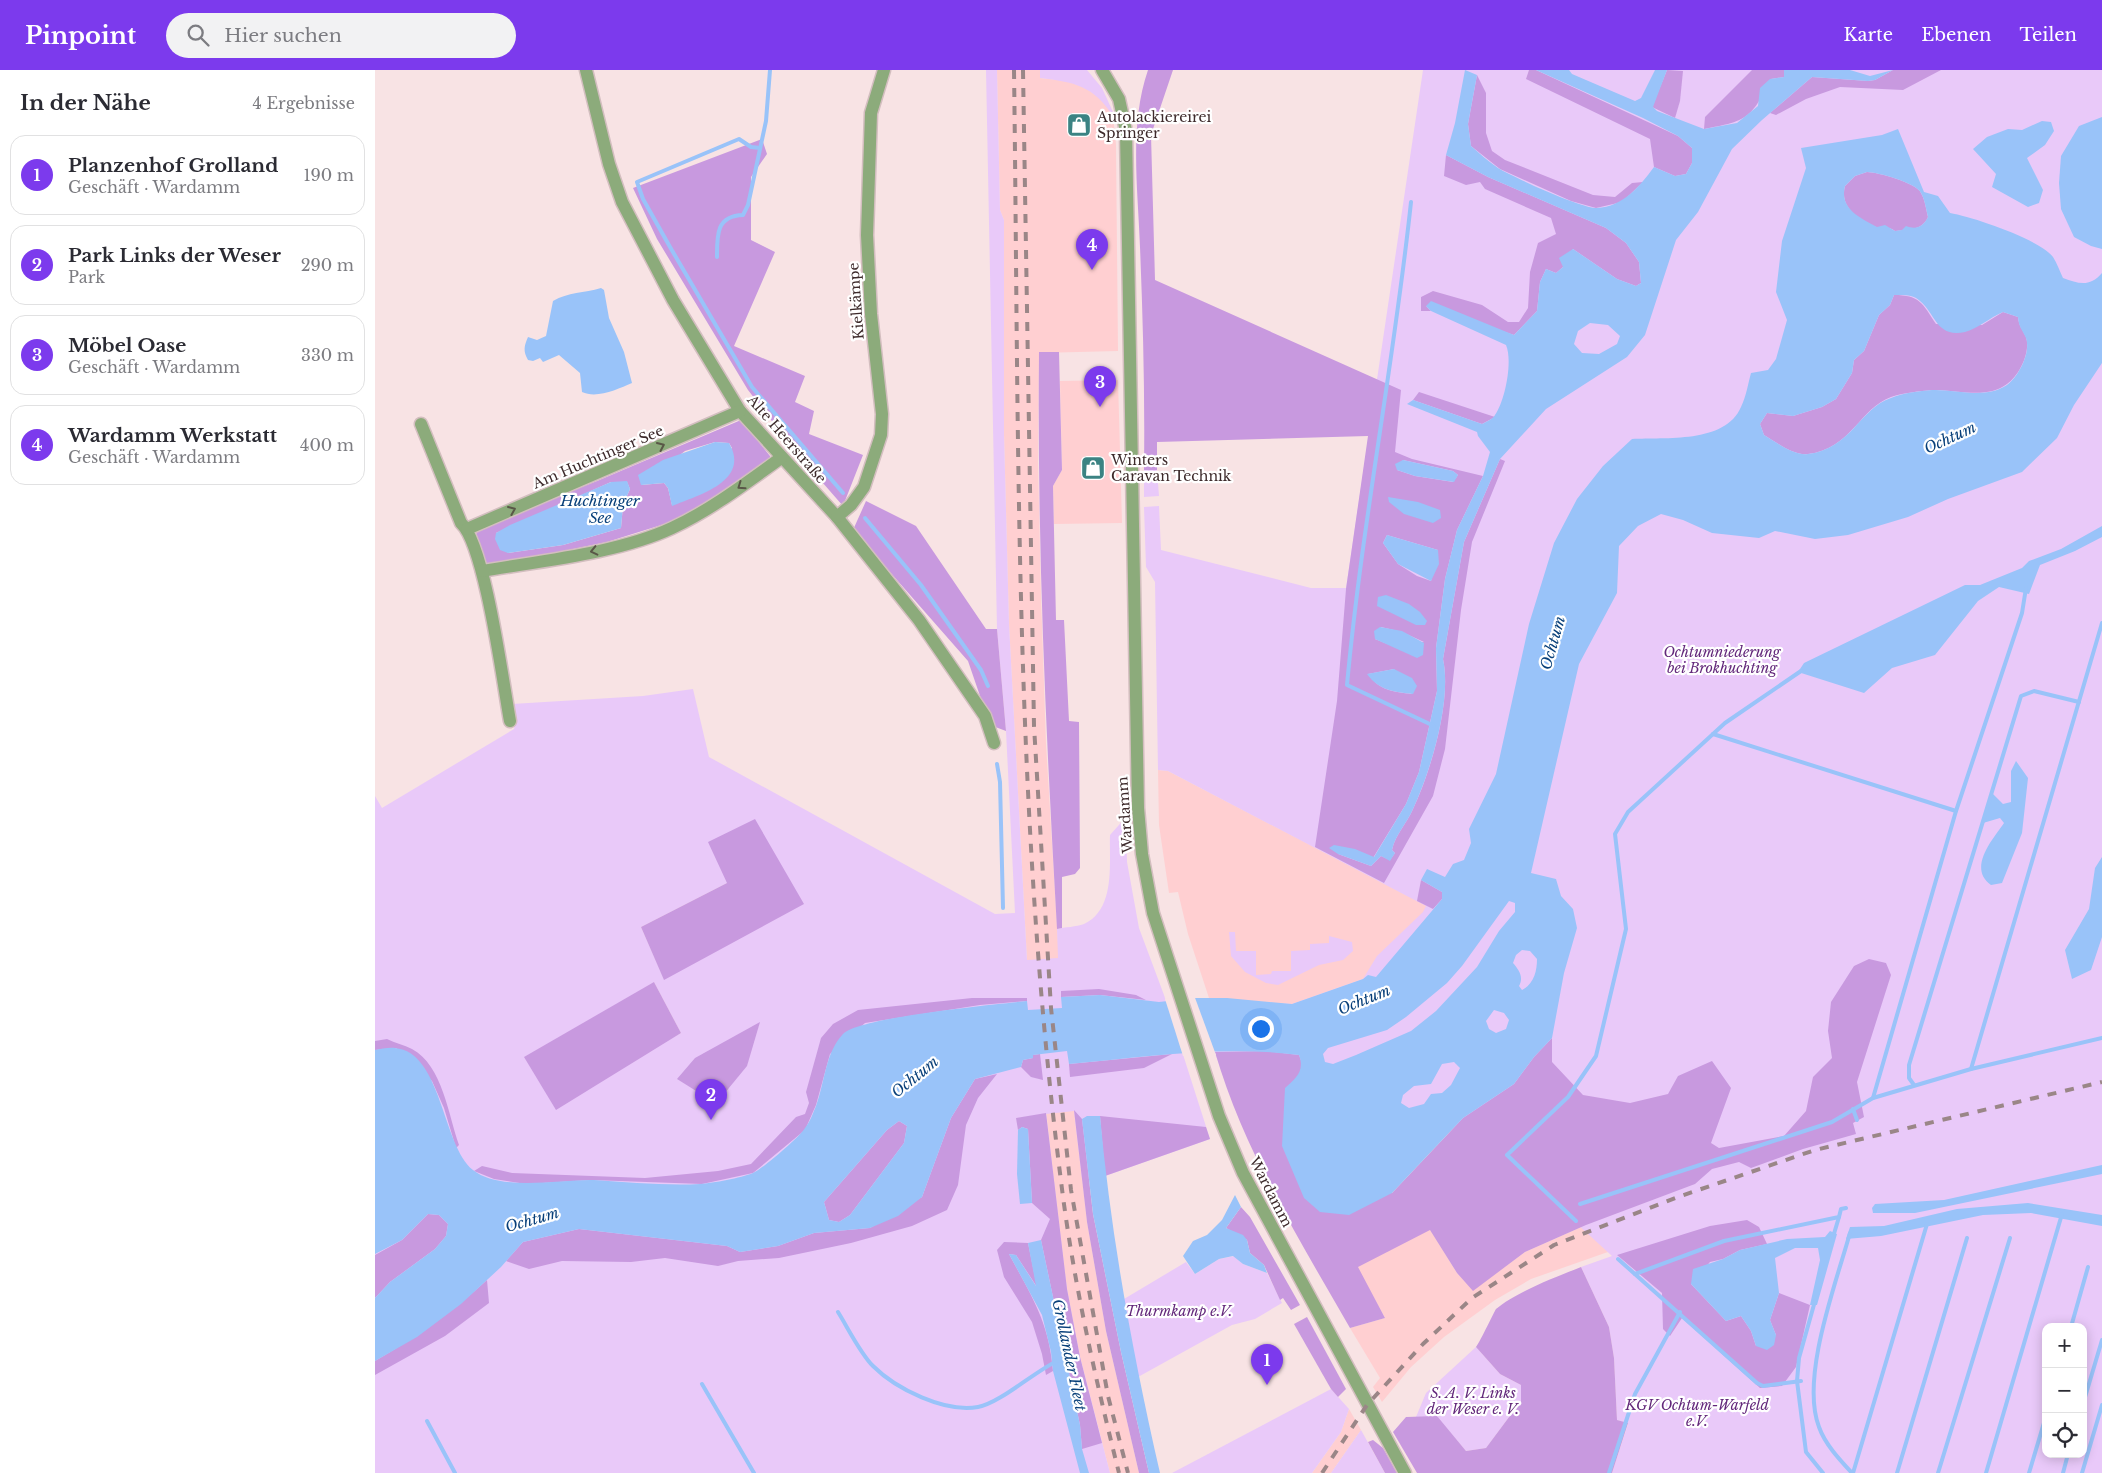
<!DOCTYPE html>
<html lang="de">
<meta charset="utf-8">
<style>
body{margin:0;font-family:"Libre Baskerville",serif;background:#f2f2f3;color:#2b2b33}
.controls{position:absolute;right:15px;bottom:15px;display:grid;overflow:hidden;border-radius:10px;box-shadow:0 2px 12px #0003}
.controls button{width:45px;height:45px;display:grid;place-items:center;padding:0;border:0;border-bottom:1px solid #e1e1e2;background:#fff;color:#2b2b33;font:25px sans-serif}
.you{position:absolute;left:885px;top:958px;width:18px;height:18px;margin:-12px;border:4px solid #fff;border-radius:50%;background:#1a73e8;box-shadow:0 0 0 8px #1a73e833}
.badge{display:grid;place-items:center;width:32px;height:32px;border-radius:50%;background:#7c3aed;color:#fff;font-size:16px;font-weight:700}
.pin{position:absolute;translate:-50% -41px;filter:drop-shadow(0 1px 2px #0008)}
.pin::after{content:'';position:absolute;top:26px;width:18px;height:15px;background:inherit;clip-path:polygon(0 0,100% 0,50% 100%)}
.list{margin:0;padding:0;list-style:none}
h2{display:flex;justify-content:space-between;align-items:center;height:65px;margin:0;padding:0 20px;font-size:21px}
h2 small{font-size:16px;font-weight:400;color:#7c7c81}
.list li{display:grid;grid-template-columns:32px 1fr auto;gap:15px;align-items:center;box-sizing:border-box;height:80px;margin:0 10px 10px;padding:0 10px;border:1px solid #e1e1e2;border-radius:15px}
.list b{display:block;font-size:19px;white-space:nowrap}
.list p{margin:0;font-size:16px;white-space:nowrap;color:#7c7c81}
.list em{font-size:16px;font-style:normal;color:#7c7c81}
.icon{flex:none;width:28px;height:28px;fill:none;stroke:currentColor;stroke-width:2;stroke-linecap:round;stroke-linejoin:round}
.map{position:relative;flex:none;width:1727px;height:1403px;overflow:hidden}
header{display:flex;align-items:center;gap:30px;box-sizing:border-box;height:70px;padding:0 25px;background:#7c3aed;color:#fff}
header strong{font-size:24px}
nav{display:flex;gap:28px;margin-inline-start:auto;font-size:18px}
.search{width:350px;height:45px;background:#f2f2f3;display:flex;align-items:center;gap:12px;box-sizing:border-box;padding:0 18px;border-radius:28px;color:#7c7c81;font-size:19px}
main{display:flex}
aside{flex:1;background:#fff}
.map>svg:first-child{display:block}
.built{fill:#ffcfd1}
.green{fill:#e9c9f9;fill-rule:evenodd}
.forest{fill:#c899df;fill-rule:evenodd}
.water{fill:#99c3f9;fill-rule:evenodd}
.pier{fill:#f8e3e4}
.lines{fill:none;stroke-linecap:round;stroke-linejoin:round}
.stream{stroke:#99c3f9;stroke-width:4}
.minor-casing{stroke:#d3bebf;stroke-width:15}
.minor{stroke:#8cab7b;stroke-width:12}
.rail{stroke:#9a8687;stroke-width:4;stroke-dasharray:9 9;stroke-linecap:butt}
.oneway{stroke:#595747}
.labels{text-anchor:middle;stroke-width:4.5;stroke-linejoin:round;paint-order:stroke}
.poi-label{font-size:14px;fill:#3d2a2b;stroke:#fff;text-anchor:start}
.street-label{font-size:14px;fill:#3d2a2b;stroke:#fff}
.park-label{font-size:14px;font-style:italic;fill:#63287b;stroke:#fff}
.water-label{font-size:15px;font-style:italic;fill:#09407a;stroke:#fff}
</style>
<header>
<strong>Pinpoint</strong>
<div class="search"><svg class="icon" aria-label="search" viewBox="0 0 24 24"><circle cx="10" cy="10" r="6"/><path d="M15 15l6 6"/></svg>Hier suchen</div>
<nav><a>Karte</a><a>Ebenen</a><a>Teilen</a></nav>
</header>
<main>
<aside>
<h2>In der Nähe<small>4 Ergebnisse</small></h2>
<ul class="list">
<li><span class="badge">1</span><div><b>Planzenhof Grolland</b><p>Geschäft · Wardamm</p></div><em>190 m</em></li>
<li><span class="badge">2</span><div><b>Park Links der Weser</b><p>Park</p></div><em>290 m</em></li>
<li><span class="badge">3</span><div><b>Möbel Oase</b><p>Geschäft · Wardamm</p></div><em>330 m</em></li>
<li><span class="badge">4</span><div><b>Wardamm Werkstatt</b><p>Geschäft · Wardamm</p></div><em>400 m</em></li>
</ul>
</aside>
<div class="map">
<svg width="1727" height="1403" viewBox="0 0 1727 1403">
<rect width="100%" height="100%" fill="#f8e3e4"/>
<g class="built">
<polygon points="622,0 665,0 665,8 693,11 715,20 731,34 738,46 741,75 743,281 664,283 663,392 666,526 671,674 687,938 652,890 634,554 629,364 629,150 625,140"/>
<polygon points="743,310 747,453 679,454 678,416 687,400 685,311"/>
<polygon points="783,700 793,701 1058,839 988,909 917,934 834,928 813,864 803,822 794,823 784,755"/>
<polygon points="665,984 694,994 712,1152 731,1261 764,1403 735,1403 705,1287 692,1219 684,1162"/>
<polygon points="1211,1155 1304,1157 1156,1209 1120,1230 1069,1267 1036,1297 1007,1332 998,1317 1005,1308 975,1258 1010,1248 982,1197 1055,1159 1082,1203 1098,1220 1150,1182"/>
<polygon points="974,1339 986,1360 956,1403 937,1403 966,1362"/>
</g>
<g class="green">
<path d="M611,0H622L625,140L629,150V364L634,554L652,890L683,888L682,859C690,857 701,857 709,854C741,839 734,793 735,765L751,747L752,792L764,858L789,925L835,1069L730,1106L707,1109L699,1041L671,1044L692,1219L705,1287L735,1403H0V726L7,738L139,659L141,649L137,634L268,626L318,619L334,687L620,844L640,843L631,661L622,559ZM352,813L289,909L266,857ZM279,912L306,963L288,973Z"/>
<path d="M665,0H712L727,18L738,42V46C719,16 699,12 665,8Z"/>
<path d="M1048,0H1727V1403H1237L1253,1354L1242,1350L1239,1288L1234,1257L1206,1197L1237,1186L1089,1050L938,1153L905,1138L863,1044L819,928L917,934L988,909L1002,886L1048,842L1051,836L793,701L783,700L780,512L771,497L769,437L784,436L786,480L936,518H971ZM1671,1257H1708V1384H1671Z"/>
<polygon points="769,400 782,400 784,426 769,427"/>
<polygon points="854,862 860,862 861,881 881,881 881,905 896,904 897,901 916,901 916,881 935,880 935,874 954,873 954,866 977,872 978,881 968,890 944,895 903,915 891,913 870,902 856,886"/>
<polygon points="859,1186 868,1194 892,1203 907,1233 880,1249 857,1255 763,1307 749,1229 811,1192 820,1204 844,1189"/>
<polygon points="1101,1277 1125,1304 1146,1315 1146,1331 1111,1378 1091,1381 1062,1347 1041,1347 1051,1323"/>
<polygon points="956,1319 974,1339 966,1362 937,1403 797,1403"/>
<polygon points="986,1360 1010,1403 956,1403"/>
</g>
<g class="forest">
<path d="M773,0H798L776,65L780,210L1026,320L1020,382L1037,389L1108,406L1082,460L1070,509L1061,578L1062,621L1044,702L1031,734L998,788L963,784L996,796L1006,786L1015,790L1020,783L1017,780C1020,765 1032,753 1038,739C1056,701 1077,630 1068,589L1089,472L1125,389L1130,391L1097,472L1086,540L1070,679L1058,726L1009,813L940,777L962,631L971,519L993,366L782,372V400H769C770,325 768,251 765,177C763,119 754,55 773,0ZM1028,390L1078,401L1083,405L1078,412L1040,406L1022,400ZM1012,465L1063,480L1056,511L1042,506L1023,494L1008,473ZM1006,557L1027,562L1049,572L1015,575L1000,569ZM1019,599L1037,624C1019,622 1003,620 993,604Z"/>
<polygon points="1154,0 1161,0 1303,66 1317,78 1317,93 1311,104 1300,106 1279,97 1275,69 1151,9"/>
<polygon points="1292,0 1308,1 1305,31 1300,48 1277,37"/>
<path d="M1377,0H1409V7L1396,9C1376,49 1372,51 1329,59L1330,47Z"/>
<polygon points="1518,0 1566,0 1528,20 1465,17 1431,29 1401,45 1395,43 1437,7 1493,11 1500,10"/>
<polygon points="1102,5 1111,23 1111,63 1117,81 1130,90 1218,125 1240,127 1257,113 1268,112 1247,132 1221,138 1196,131 1125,99 1096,76 1093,54"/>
<polygon points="387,69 392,84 376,107 376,170 400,182 359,276 430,306 420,332 439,341 434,364 488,385 468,436 420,381 373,320 282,169 258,118"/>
<polygon points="1071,85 1113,107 1231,158 1251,173 1264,192 1266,213 1261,216 1242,209 1198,179 1188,197 1181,203 1171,199 1165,212 1162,241 1139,265 1051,236 1056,241 1046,241 1046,227 1058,221 1107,235 1133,252 1144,252 1153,238 1155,202 1163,173 1181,164 1176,148 1110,119 1105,112 1091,115 1069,106"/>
<path d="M1492,102C1502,102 1542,113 1546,123C1550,130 1551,139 1553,147C1547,161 1534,159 1520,161C1514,156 1509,159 1501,157C1484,151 1464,137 1470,116L1480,106Z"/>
<path d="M1519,225C1545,225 1547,233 1561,254L1607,255L1628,242L1643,247C1644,257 1647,258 1651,267C1656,282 1644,306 1632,314C1611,330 1581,319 1557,320C1545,321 1528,323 1516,327C1485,338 1476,379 1433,384C1419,386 1401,372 1389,365L1385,354L1392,343L1418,346L1447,337L1461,329L1477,303L1479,290L1489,281L1504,245L1515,235Z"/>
<path d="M664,282H684L687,400L678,416L681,550H689L694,651L704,652L705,798L700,804L687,807V858L682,859C671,666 662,475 664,282Z"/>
<polygon points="1044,322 1120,347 1107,354 1038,330"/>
<path d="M366,350L395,386V390L332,432L296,452L232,472L179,483L112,494L109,491L101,462L106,456L222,411ZM340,372L354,373L357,378L297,435L293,418L289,413L266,415L310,381ZM236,412H252L255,419L248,435L246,458L188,475L133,483L121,463Z"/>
<polygon points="491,431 541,456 611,559 622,559 631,661 615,655 593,591 478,460"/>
<polygon points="380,749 429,834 289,910 266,857 352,813 333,772"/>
<polygon points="1046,810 1067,822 1067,829 1058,839 1042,831"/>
<path d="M1494,889L1511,893L1516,905L1482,1012L1489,1047L1478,1053L1481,1064L1428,1079L1376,1098L1364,1092L1337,1099L1320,1114L1211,1155L1150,1182L1098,1221L1082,1203L1055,1160L983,1197L1010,1248L975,1258C924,1169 869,1081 840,982L890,981L924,985L927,993L925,1004L1017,1123L1088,1048L1139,1014L1159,987L1177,968V992L1208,1025L1255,1033L1293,1024L1303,1006L1337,991L1356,1018L1336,1073L1344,1078L1409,1066L1431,1041L1438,1007L1457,988L1453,961L1456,932L1479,896Z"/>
<polygon points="279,912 306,963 181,1040 149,987"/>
<polygon points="724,919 761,925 771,930 725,925 686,927 686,921"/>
<polygon points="597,928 652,928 652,931 605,935 490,953 455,984 441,1035 430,1060 378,1103 327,1114 216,1110 151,1114 119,1109 99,1101 107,1096 137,1103 270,1108 343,1101 376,1094 421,1047 430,1044 434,1033 431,1022 446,968 458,954 483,940"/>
<polygon points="385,952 372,996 349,1024 326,1024 302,1009 320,988"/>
<path d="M12,969C20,973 29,975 37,979C68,996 73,1045 84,1075L81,1078L69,1038L57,1011L21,978L0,980V971Z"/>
<polygon points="665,984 668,1010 656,1007 646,997 648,990 658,988 658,985"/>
<polygon points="797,984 769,998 695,1007 694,994"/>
<polygon points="622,1004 603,1028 591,1055 583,1115 572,1140 537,1156 476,1173 404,1188 363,1191 343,1196 290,1188 256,1192 187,1191 154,1199 131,1191 148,1172 204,1159 352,1176 365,1182 403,1176 439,1163 495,1158 547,1127 576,1048 600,1009"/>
<polygon points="699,1040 707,1049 718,1144 746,1282 774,1403 764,1403 731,1261 712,1152"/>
<polygon points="671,1043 692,1219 705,1287 727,1373 707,1379 705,1355 666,1170 675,1149 657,1133 653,1059 647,1057 643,1060 641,1048"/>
<polygon points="725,1046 831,1057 835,1069 730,1106"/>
<polygon points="524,1051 532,1056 529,1073 475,1145 464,1152 454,1150 449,1132 512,1060"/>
<polygon points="866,1137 875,1147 925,1235 916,1240 908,1228 905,1230 889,1195 875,1183 872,1170 851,1158"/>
<polygon points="53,1144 64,1145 73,1154 71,1166 60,1179 15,1212 0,1228 0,1185 27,1170"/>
<polygon points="1372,1150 1384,1157 1392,1174 1365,1180 1348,1189 1335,1192 1316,1214 1351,1251 1366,1246 1376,1261 1381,1276 1401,1265 1395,1250 1404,1223 1435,1235 1421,1297 1407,1316 1385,1318 1307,1248 1295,1266 1288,1259 1287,1223 1242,1185 1335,1156"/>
<path d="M629,1172L653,1173L662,1217L641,1185L634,1184C657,1227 674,1252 678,1301L671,1305L667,1284L657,1252L629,1207L622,1180Z"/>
<path d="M1206,1197L1234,1257L1239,1288L1242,1350L1253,1353L1237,1403H1042L1018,1362L1031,1347L1062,1346L1091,1381L1111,1378L1146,1331V1315L1125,1304L1101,1277C1106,1270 1119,1242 1121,1239C1141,1222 1181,1207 1206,1197Z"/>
<path d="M112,1210L114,1233L70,1266L0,1305V1291C41,1267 77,1242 112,1210Z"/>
<polygon points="932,1247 971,1319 963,1327 956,1319 919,1254"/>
<polygon points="998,1370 1008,1378 1022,1403 1010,1403 993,1372"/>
</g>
<g class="water">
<path d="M1090,0L1102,5L1093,54L1096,76C1105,84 1113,91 1123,98C1138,107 1205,138 1222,138C1248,137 1265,116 1279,97L1300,106L1311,104L1317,93V78L1303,66L1268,48L1161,0H1194L1197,4L1260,31L1266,28L1280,0H1292L1278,37L1282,41L1329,59L1362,53L1383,36L1385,18L1395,9L1409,7V0H1475L1495,6L1518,0L1500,10L1493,11L1437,7L1387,50L1357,79L1323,142L1301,170L1270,265L1252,287L1171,339L1125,389L1089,472L1068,589C1077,630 1056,700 1038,739C1032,753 1020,765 1017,780L1020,783L1015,791L1006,786L996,796L963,784L954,778L959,775L980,779L999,787L1031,734L1044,702L1062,621L1061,578L1070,509L1082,460L1108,406L1115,382L1103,366L1102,362L1032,334L1038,330L1107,354C1111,352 1118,349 1120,345C1130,331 1138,291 1131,275L1056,241L1051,236L1056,231L1139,265L1162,241L1165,212L1171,199L1181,203L1188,197L1184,188L1198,179L1242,209L1261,216L1266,213L1264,192L1251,173L1231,158L1113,107L1071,85L1080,53ZM1215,253L1233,255L1245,266L1242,274L1224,284L1207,283L1199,274L1203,261Z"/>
<polygon points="1727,47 1727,179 1716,176 1699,167 1686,139 1684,113 1686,86 1704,56"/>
<polygon points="1667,51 1676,52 1679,61 1670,75 1652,88 1668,120 1664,133 1653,137 1617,117 1621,104 1598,79 1612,67 1633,59 1647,60"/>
<path d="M1523,59L1549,122L1563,126L1575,143C1598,147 1664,169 1678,187C1682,193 1685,202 1688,208C1704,214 1715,217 1727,203V293L1699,335L1682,368L1647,402L1573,429L1533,447L1473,465L1440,469L1400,461L1384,468L1337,463L1308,450L1286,444L1263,456L1244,476L1242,523L1204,594L1156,803L1181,809L1186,826L1198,839L1202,858L1189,903L1177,968L1159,987L1139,1014L1088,1048L1017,1123L974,1145L945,1142L929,1128L907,1076L910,1018C921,1008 930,1001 924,985C848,975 769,987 694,994L692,981L658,985V988L648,990L646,997L600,1009L576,1048L547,1127L523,1146L495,1158L439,1163L403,1176L365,1182L352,1176L204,1159L148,1172L126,1197L86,1234L42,1267L0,1291V1228L15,1212L60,1179L71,1166L73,1154L64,1145L53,1144L27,1170L0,1184V980C6,979 14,977 20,978C67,982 67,1075 98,1100C125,1122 186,1109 219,1110C254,1112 290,1116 325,1114C338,1113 366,1108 378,1103C386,1100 426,1066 430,1058C435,1052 438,1043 441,1036C450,1012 450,983 468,964C484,947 623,934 652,931L653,940L687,938L686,927L725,925L784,932L819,928H852L917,934L988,909L993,905L1001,907L1067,829V822L1046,810L1052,799L1070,807L1078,794L1089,790L1096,773L1094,759L1121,704L1154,554L1179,473L1202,429L1228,396L1257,369C1290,367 1350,374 1366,337C1371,327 1373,314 1376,303L1393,300L1401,289L1412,250L1401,222L1407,171L1431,98L1426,78L1507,65ZM1492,102C1502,102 1542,113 1546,123C1550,130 1551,139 1553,147C1548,157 1541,160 1531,156L1527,160L1520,161L1510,155L1502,157C1486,148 1464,139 1470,116L1480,106ZM1519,225C1528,225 1538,224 1545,231C1561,244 1561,268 1590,262C1604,258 1614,248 1628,242L1643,247C1644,258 1647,259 1651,268C1656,282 1644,306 1632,315C1610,330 1581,319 1557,320C1544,321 1528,323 1516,328C1485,338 1476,379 1433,384C1419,386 1401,372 1389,365L1385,354L1392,343L1418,346L1447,337L1461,329L1477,303L1479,290L1489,281L1504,245L1515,235ZM1134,831L1140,833V842L1124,861L1102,897L1061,941L1036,961L981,985L958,994L950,992L948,984L953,978L1012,960L1031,947L1072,913L1087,896ZM1147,880L1155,881L1162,889C1162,901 1159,914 1147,920L1144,916C1149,907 1144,900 1138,893L1141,885ZM1119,940L1129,943L1134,950L1131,959L1121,963L1114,959L1111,951ZM1079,992L1085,998L1076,1015L1067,1023L1056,1024L1049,1034L1034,1038L1026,1033L1028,1025L1039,1016L1056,1014L1067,994ZM524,1051L532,1056L529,1073L475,1145L464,1152L454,1150L449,1132L512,1060Z"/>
<path d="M226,218L229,220L234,248L249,282L257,313C243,319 222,329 207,322L205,303L184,285L168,292L165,288L158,291L153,290C148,281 149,276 153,267L162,270L171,266L178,231C193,222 209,223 226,218Z"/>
<path d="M340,372L354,373C376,411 324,425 297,436L293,418L289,413L266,415L263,405L288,390Z"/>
<polygon points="1028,390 1078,401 1083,405 1079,412 1040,406 1022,400 1020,394"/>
<polygon points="252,411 255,419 248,435 246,458 188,475 133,483 125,480 120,469 121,463 135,455 236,412"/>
<polygon points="1013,427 1043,432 1065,440 1066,448 1058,453 1029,444 1014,432"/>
<polygon points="1727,456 1727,467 1700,481 1665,495 1654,524 1624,517 1603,531 1560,585 1517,598 1489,623 1423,602 1429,593 1590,515 1605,515 1647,498 1654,491 1686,479"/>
<polygon points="1012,465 1063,480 1064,494 1056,511 1023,494 1008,473"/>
<polygon points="1011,525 1034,534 1045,542 1052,551 1050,555 1041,555 1002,536 1003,527"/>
<polygon points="1005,557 1027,561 1049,573 1048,585 1042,588 1000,569 999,561"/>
<path d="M1019,599L1037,608L1042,616L1038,624C1019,622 1003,620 992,604Z"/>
<path d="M1641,691L1653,708L1647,763L1627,813L1616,815C1592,798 1618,769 1629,753L1625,748L1608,753L1617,723L1628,734L1636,732V701Z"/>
<polygon points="1727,787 1727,867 1716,900 1697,909 1690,880 1714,839 1720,798"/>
<path d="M712,1046H725C736,1167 758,1285 785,1403H774L746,1282L718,1144L707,1049Z"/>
<polygon points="647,1057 653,1059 657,1133 645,1134 642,1104 643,1060"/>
<polygon points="1727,1095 1727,1104 1540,1143 1498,1143 1497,1138 1500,1134 1569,1130"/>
<polygon points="860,1125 866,1137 851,1158 868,1165 872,1170 875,1183 889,1195 892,1203 868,1194 858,1186 844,1189 820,1204 808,1186 818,1171 832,1165 847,1150"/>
<polygon points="1653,1133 1727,1145 1727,1156 1656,1143 1608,1145 1506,1166 1471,1169 1475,1157 1509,1156 1582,1139"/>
<polygon points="1455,1161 1462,1164 1442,1235 1435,1235 1445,1190 1443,1178 1420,1178 1400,1188 1404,1223 1395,1250 1401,1265 1399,1275 1392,1280 1381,1276 1376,1261 1366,1246 1351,1251 1316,1214 1318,1199 1348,1189 1365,1180 1412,1169 1450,1167"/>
<polygon points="666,1170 705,1355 707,1379 714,1403 705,1403 678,1301 676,1282 667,1245 634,1184 641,1185 661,1216 653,1173"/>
</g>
<polygon class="pier" points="819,925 841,985 808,986 790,929"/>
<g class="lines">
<g class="stream">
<polyline points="385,78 376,77 364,69 262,112 268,129 295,177 377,317 468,423"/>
<path d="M1036,132C1019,293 987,453 972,615L1059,656"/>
<path d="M342,187C342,165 341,146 368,145L373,135L391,51L395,0"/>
<polyline points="490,448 546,515 606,600 613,616"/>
<polyline points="1338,664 1581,741"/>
<polyline points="622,694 625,712 628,838"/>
<polyline points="1596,999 1727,553"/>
<polyline points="1539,1015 1534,1008 1534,995 1646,626 1659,621 1704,632"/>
<polyline points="1498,1028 1581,741 1647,543 1651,518"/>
<polyline points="1478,1039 1482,1050"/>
<polyline points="1205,1134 1457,1052 1498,1028 1596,999 1727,968"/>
<polyline points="1201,1151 1132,1085 1193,1027 1221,986 1251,859 1240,764 1253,742 1350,653 1426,601"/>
<path d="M1475,1163C1461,1213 1425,1308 1444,1357C1450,1374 1464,1389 1477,1403"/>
<polyline points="1458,1167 1464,1147"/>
<polyline points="1243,1189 1382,1313 1388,1316 1426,1311"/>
<polyline points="1260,1204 1349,1171 1464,1147 1466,1139 1471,1138"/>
<polyline points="1440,1231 1424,1288 1422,1311 1431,1382 1448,1403"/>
<path d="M463,1242C473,1258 485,1283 498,1296C521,1319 570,1343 603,1337C625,1333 659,1302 682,1291"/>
<polyline points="1696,1257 1713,1197"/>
<polyline points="327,1314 379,1403"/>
<polyline points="1708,1334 1727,1270"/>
<polyline points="52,1351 80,1403"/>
<polyline points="1234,1403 1260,1324 1305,1242"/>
<polyline points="1478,1403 1552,1154"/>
<polyline points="1522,1403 1592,1168"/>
<polyline points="1563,1403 1635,1168"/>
<polyline points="1611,1403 1687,1144"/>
<polyline points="1654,1403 1671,1346"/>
<polyline points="1688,1403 1693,1384"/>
<polyline points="1707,1403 1727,1335"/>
</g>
<defs>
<g id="minor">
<polyline points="211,0 234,94 247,132 298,230 365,341 462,447 544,550 610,646 619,673"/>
<polyline points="727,0 744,29 751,61 763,738 767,784 778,843 844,1046 868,1103 1030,1403"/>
<path d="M46,354L86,453C110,475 128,613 135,651"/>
<polyline points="462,447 476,435 489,417 506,365 507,344 496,244 492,165 496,43 509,0"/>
<polyline points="92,459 365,341"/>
<path d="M107,501C165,491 244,483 297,458C336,440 371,413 406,388"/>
</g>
</defs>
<use href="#minor" class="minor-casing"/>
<use href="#minor" class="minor"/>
<g class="rail">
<path d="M639,0C644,370 639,743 686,1111C698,1210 720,1307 744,1403"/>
<polyline points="648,0 659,656 676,938 696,1120 733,1326 753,1403"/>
<polyline points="947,1403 992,1335 1048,1274 1097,1228 1179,1175 1303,1127 1440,1080 1727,1012"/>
</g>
</g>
<defs><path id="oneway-chevron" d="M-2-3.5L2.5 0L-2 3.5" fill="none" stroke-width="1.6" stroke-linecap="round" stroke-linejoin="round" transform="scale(1.25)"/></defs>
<g class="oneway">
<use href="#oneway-chevron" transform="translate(286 376) rotate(-24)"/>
<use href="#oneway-chevron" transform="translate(366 416) rotate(145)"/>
<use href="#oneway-chevron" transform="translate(137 440) rotate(-23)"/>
<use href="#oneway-chevron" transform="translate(219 481) rotate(167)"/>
</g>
<defs>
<symbol id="shop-square" viewBox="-11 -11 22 22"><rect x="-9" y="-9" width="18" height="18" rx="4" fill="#3b8383" stroke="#fff"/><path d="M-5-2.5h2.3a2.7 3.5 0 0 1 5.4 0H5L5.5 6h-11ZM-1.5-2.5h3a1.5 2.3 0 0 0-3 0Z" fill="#fff"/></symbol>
</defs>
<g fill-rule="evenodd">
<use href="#shop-square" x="690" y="41" width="28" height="28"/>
<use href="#shop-square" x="704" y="384" width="28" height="28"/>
</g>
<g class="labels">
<g class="poi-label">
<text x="722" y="52">Autolackiereirei<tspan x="722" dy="16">Springer</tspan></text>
<text x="736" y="395">Winters<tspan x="736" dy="16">Caravan Technik</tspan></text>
</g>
<g class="street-label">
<text transform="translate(481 231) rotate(-94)" y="5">Kielkämpe</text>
<text transform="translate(412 369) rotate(49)" y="5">Alte Heerstraße</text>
<text transform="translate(223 387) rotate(-23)" y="5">Am Huchtinger See</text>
<text transform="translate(750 745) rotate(-94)" y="5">Wardamm</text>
<text transform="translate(896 1122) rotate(63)" y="5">Wardamm</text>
</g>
<g class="park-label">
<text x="1347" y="587">Ochtumniederung<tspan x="1347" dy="16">bei Brokhuchting</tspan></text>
<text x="804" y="1246">Thurmkamp e.V.</text>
<text x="1098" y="1328">S. A. V. Links<tspan x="1098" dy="16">der Weser e. V.</tspan></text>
<text x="1322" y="1340">KGV Ochtum-Warfeld<tspan x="1322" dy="16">e.V.</tspan></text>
</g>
<g class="water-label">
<text transform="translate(1575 368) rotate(-25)" y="5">Ochtum</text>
<text x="225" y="436">Huchtinger<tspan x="225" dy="17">See</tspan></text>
<text transform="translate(1178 573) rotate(-74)" y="5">Ochtum</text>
<text transform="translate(989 930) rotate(-22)" y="5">Ochtum</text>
<text transform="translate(540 1007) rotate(-39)" y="5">Ochtum</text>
<text transform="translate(157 1150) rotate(-16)" y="5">Ochtum</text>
<text transform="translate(694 1285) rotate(78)" y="5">Grollander Fleet</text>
</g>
</g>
</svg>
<div class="controls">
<button>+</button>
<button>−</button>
<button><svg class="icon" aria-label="locate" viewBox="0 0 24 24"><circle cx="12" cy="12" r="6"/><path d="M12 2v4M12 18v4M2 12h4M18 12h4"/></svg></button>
</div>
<div class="you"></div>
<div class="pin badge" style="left:892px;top:1315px">1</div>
<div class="pin badge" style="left:336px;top:1050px">2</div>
<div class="pin badge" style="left:725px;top:337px">3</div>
<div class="pin badge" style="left:717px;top:200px">4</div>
</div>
</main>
